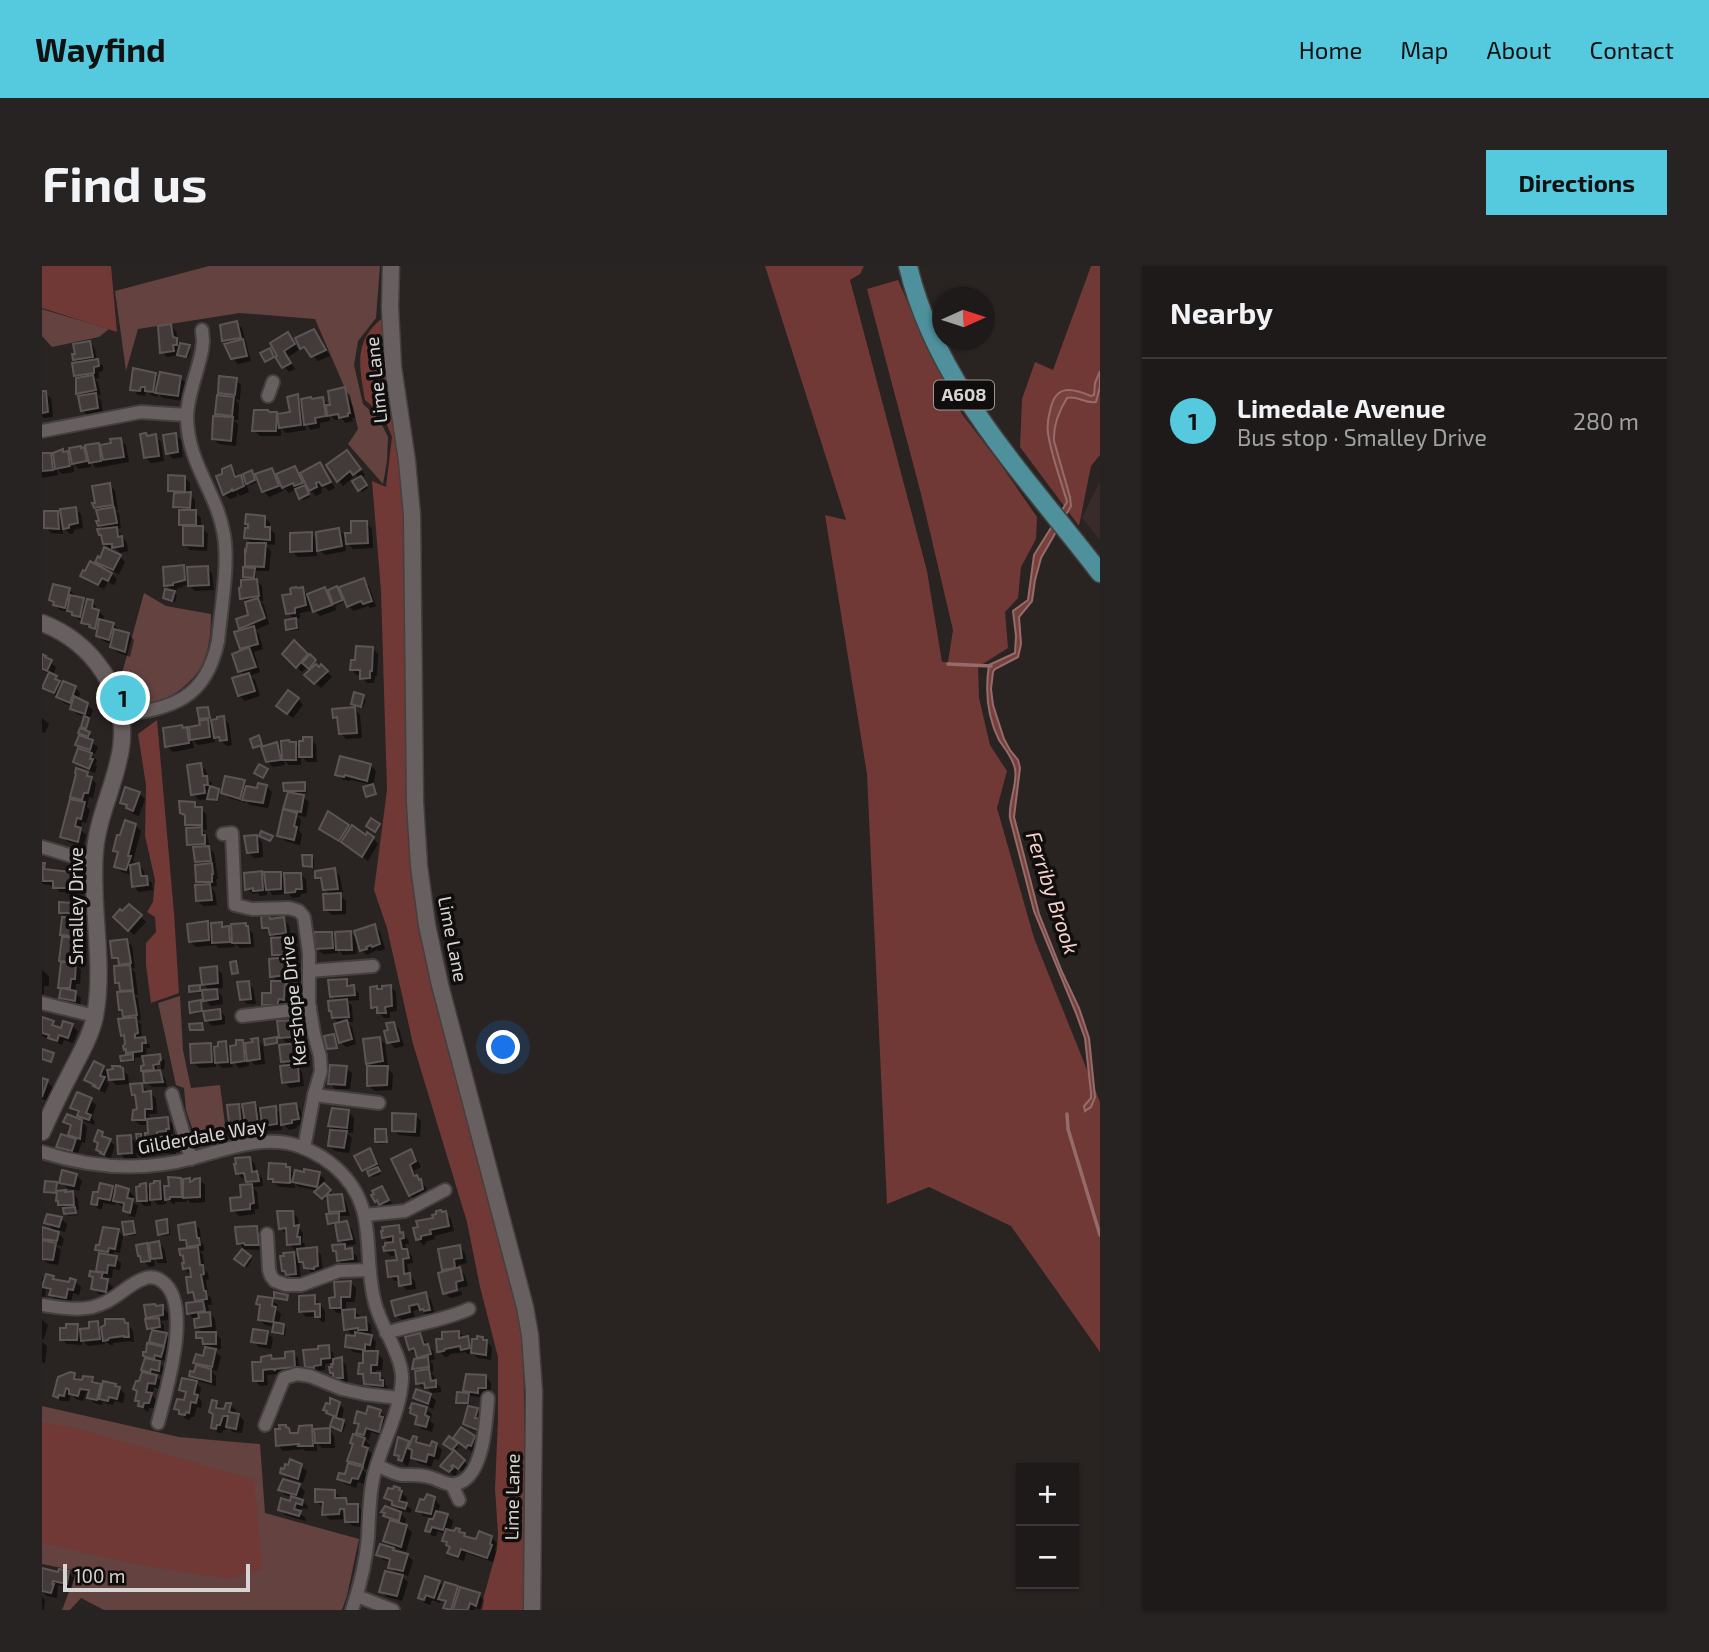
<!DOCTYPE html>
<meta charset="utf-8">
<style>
body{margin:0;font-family:"Exo 2",sans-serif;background:#272323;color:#f1f3f6}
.controls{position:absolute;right:21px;bottom:21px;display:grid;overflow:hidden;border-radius:0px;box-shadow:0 2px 5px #0004}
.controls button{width:63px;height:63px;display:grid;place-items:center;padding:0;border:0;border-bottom:2px solid #3c3839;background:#1f1a1a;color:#f1f3f6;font:35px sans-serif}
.compass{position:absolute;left:890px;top:21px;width:63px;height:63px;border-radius:50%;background:#1f1a1a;box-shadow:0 2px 5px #0004;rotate:87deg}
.scale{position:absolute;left:21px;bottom:18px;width:187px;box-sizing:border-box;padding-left:7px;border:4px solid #d8d4d3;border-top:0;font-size:19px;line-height:24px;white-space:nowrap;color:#d8d4d3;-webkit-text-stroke:5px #100d0d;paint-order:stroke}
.you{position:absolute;left:462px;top:782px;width:24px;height:24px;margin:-18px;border:5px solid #fff;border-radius:50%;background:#1a73e8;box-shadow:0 0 0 10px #1a73e833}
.badge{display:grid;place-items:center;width:46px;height:46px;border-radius:50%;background:#55cade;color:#111;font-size:23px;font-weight:700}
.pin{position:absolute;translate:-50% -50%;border:4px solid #fff;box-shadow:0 2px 7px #0006}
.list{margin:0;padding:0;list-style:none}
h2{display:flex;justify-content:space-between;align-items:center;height:91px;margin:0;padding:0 28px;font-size:30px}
h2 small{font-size:23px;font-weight:400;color:#a1a1a2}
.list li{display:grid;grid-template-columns:46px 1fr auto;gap:21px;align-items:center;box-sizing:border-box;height:126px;padding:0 28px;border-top:2px solid #3c3839}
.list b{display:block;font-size:26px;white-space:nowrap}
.list p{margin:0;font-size:23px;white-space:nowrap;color:#a1a1a2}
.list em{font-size:23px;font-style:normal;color:#a1a1a2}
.map{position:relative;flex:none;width:1058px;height:1344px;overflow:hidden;border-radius:0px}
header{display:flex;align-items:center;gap:42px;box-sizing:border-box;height:98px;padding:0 35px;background:#55cade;color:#111}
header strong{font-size:33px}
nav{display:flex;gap:38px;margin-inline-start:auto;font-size:24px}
.intro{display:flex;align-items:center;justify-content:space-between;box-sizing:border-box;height:168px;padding:0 42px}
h1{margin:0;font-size:49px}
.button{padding:18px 32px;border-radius:0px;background:#55cade;color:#111;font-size:24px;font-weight:700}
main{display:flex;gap:42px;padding:0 42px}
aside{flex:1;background:#1f1a1a;border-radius:0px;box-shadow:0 2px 5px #0004}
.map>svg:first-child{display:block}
.built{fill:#382b2a}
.green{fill:#64423f}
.forest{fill:#703935}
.water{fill:#78403c;stroke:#956c69;stroke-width:2}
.shadow{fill:#0007}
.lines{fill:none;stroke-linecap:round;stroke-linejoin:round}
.stream{stroke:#956c69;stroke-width:3.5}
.building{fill:#423b3a;stroke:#5c5555;stroke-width:2}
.minor-casing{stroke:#454040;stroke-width:16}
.tertiary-casing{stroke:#454040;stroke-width:19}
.primary-casing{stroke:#454040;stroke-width:21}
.minor{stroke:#686060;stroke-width:12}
.tertiary{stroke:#686060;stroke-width:16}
.primary{stroke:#4e909c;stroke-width:18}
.labels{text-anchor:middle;stroke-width:7;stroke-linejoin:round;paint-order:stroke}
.shield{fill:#100d0d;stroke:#9c9898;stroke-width:2}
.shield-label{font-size:18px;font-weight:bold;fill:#d8d4d3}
.street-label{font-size:19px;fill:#d8d4d3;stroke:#100d0d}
.water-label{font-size:21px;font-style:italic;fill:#f7d1cd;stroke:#100d0d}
</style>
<header>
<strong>Wayfind</strong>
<nav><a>Home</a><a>Map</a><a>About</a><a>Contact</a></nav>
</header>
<div class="intro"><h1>Find us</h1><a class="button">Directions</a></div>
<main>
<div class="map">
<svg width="1058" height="1344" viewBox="0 0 1058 1344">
<rect width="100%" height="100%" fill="#292322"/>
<polygon class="built" points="1058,215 1058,274 1040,252"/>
<g class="green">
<polygon points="167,0 338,0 334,52 316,75 312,99 321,138 337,153 346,171 345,195 341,218 306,178 316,163 311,141 273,53 198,47 96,63 84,105 73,25"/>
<polygon points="0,43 3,44 67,63 57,71 10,81 0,70"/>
<path d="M102,327L124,340L169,348C169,365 168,380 161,397C152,417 122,441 98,436C95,435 92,433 88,431L79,411Z"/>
<polygon points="138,730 141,784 149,822 178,819 185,874 157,883 144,844 142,822 134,819 116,737"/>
<polygon points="0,1140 137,1171 218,1178 223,1247 317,1273 305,1330 300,1344 62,1344 39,1332 28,1344 20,1344 35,1305 0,1298"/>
</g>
<g class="forest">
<polygon points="0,0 69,0 75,66 0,42"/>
<polygon points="723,0 822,0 818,8 808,14 885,305 900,396 906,396 911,364 879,228 825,23 856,14 889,90 920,148 959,199 995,251 994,273 979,301 976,332 963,346 966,382 936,401 937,432 948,479 965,505 955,542 992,672 1058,836 1058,1086 969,960 887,921 845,938 825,508 783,249 804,254"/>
<polygon points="1049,0 1058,0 1058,189 1049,200 1037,260 978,181 980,133 993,96 1011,104"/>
<path d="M343,50L364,233L368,542L450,939L481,1066L484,1278L483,1344H438L455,1283L456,1268L453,1223L456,1153V1091L438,1021L425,956L371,778L345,662L332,624L345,524L339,325L330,215L344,221L350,171L341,149L323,134C317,99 311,74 343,50Z"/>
<polygon points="115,454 132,647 137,727 109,737 104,699 104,677 114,666 113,651 105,646 111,636 113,614 103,570 104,519 96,468"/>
<polygon points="0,1156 34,1162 212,1214 220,1303 186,1313 88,1297 0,1277"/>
</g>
<path class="water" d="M1058,105V121L1054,136C1043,138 1035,129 1025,132C1017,145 1011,159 1012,175L1028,231L1029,240L999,292L993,314L990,335L977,351L979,378L976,391L953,403L951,406L949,423L951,439L962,473L968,484L976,494L978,502L972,551L997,648L1020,706L1037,742L1047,772L1053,831L1049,841L1043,845L1042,840L1049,832V827L1043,772L1034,747L992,645L968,552C966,536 976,518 973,503C971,492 963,483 957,474C945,450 943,425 947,399L973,387L974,370L971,345L986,334L992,289L1025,236C1019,214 1009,189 1006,167C1005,159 1006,152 1008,145C1013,119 1028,121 1049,130L1052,129L1053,117Z"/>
<g class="shadow">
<polygon points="194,57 200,62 209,95 196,98 190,92 186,79 182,75"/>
<polygon points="129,60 134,65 136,75 139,79 149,83 146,93 138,89 125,91 120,86"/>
<polygon points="271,65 277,70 288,90 276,95 267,86 265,87 260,81"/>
<polygon points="246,68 257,84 246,91 253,103 247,106 236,92 234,93 238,90"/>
<polygon points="48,77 53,83 55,95 61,100 61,105 57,106 57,112 53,113 56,116 59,129 55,130 59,134 61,147 46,150 40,144 40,132 36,127 36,112 33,110 36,97 32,93"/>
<polygon points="113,108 118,113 138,112 144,117 141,135 121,132 116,128 116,131 110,130 105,125 103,130 96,129 90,123"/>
<polygon points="194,114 199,119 198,134 193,133 197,138 196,154 191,154 196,158 194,180 177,178 171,173 180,152 175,147 183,132 178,127"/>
<polygon points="302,123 308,129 313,152 310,152 311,155 304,157 300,153 293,154 288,149 288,155 278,157 278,162 269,164 263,158 264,164 244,167 239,162 239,170 218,170 212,164 228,148 234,148 236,150 250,147 256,130 260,135 280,133 286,138 286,141"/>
<polygon points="0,127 3,127 9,132 11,151 2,152 0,150"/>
<polygon points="133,169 139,174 141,191 131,193 125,187"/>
<polygon points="113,170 119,176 122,195 109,197 104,192 106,171"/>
<polygon points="78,174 84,179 87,196 54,202 49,196 49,201 37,203 31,197 32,206 20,208 15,203 16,209 0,212 0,189 9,188 14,193 20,185 31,192 42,183 47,188 45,181 71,178"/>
<polygon points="310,192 323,209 319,212 326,222 320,226 313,216 318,213 314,209 301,220 296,214"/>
<polygon points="278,198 283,204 293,222 287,225 283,221 279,223 280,227 274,230 263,218 268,231 261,234 254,223 247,227 239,219 241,225 227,231 222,225 230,204 235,209 253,202 259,208"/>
<polygon points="189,201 194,207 196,212 198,211 204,216 207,226 198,230 196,227 194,231 188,233 182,228"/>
<polygon points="210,206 215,216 208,219 206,217"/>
<polygon points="142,211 148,217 148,228 153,234 153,246 159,252 159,262 166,268 165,285 148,284 143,279 143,263 139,258 139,246 133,240 133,230 128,224"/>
<polygon points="68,219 73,225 76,244 74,245 77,248 79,262 75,263 85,277 86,285 78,287 74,283 68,283 63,278 62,264 57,259 59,257 56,244 53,241"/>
<polygon points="33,243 39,248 41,262 32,264 32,267 28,268 21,261 21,268 9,267 4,261 16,246 21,252"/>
<polygon points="222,251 228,257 228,263 233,268 233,279 222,278 229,285 227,305 214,305 214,314 220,320 221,335 218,335 222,339 227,358 213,364 217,368 221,383 212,386 218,406 208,410 213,414 218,430 203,435 197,429 203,410 198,405 200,385 194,367 201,365 198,362 208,351 205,337 200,332 208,315 203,310 208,303 204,299 211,278 203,271"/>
<polygon points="325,257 330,263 331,282 311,283 303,275 304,285 283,289 275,282 275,290 256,291 250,285 270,268 276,275 297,264 306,273"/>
<polygon points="78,291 83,296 77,308 64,303 75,313 72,319 66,316 62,323 45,315 40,310 65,305 56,295"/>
<polygon points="142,301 147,307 165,302 170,307 172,324 153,325 147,319 141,319 141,321 135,322 135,324 130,325 135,329 133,336 125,334 123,332 132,327 124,319"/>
<polygon points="321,315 327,320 334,340 328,342 326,340 312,345 306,340 304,335 293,340 294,344 278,350 273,345 269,335 267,336 269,345 258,347 258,352 252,353 256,356 257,364 248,365 246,363 253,354 246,347 252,329 260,323 266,329 283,323 291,331 295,322 302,329"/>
<polygon points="27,324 33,329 32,332 41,334 45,338 50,336 62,351 61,356 71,358 77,364 76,366 87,368 92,374 88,391 75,386 70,380 70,378 61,375 52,363 46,362 41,356 41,355 37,354 29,346 18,344 13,339 9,334"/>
<polygon points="252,376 267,392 268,391 275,398 273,400 277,403 279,400 290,411 279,422 265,409 271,404 266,400 260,406 242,388"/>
<polygon points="330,382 336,388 335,410 333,410 332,417 325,417 320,412 320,409 315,409 310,404"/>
<polygon points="0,390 14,401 11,410 21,418 33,421 38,427 36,434 45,439 51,444 48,452 35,448 29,442 30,440 22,437 2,421 8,408 0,405"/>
<polygon points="321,431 324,433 321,442 313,440 311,438"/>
<polygon points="256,433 261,439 251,452 242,445"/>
<polygon points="166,443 168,445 169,454 165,454 172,462 182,452 187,458 190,479 185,480 172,470 173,476 156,479 150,474 152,482 131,486 125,480 142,464 144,463 149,468 160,460 162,456 159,452"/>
<polygon points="312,443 318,449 320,472 304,473 298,467 297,456 292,451"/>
<polygon points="0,452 7,458 3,467 0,466"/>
<polygon points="38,467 47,467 49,469 47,475 56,481 53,488 47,486 55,494 53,499 55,500 53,507 39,501 33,496 38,481 35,479 45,474"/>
<polygon points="269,473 274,479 275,496 265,496 259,490 259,499 247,499 242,494 243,499 231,501 225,495 235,478 241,485 253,477 259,483"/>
<polygon points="159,499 164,505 165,513 170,517 170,523 178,527 176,536 167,533 157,534 151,528"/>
<polygon points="328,499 334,505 331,519 309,514 308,515 301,514 295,508"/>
<polygon points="46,507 54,518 51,532 47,531 45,541 48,544 44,557 40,556 39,564 44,569 41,580 26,576 20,571 37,537 30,530"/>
<polygon points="202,516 209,523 216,524 224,520 230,526 226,542 208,539 204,535 204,537 187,532 181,527"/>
<polygon points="262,518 264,520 265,527 250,527 250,529 261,531 267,536 264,551 254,549 259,554 257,565 260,568 258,579 243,575 237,569 248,527 243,524"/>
<polygon points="84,523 97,528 103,533 97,550 91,548 80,536"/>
<polygon points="152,537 164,548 165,564 160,564 165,569 168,583 172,587 176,613 174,613 175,620 169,621 173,626 175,639 161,640 155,634 161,621 156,615 159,600 154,595 153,584 147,578 150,564 145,558 144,551 140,547"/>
<polygon points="93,559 99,565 91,595 93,597 92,600 97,599 102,605 103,612 110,617 111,624 97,626 91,620 90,609 80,606 74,600 77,588 73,584"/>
<polygon points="306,560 324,572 331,572 336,578 326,595 303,578 284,568 279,562"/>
<polygon points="214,570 220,576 221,591 212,592 206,586"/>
<polygon points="270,591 272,593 272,602 265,602 263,600"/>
<polygon points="0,599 8,605 35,608 40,614 40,627 18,626 12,620 0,618"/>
<polygon points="292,604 298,610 301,628 297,628 304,635 304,648 290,649 284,644 289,630 283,623 281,617 275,611"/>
<polygon points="219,607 224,613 238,608 244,614 259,608 264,614 265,627 259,628 258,631 250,632 247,628 231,629 225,623 225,629 218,630 216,627 211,628 205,623"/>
<polygon points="29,639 31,641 31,649 21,649 18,646"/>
<polygon points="87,640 104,656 92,669 73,651 80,648"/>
<polygon points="227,651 230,654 241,653 247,659 249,672 243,673 248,678 249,683 252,686 252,694 245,694 249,698 248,711 254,710 256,713 256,719 247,719 246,714 240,715 248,722 247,739 242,738 242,741 227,744 222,739 231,728 237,717 230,710 237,694 232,689 234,673 229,667 227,667 221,661"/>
<polygon points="35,654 40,660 40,667 36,667 35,674 40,679 39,693 35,693 34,699 39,704 38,718 34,718 33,727 39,732 38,740 24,737 19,731 20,723 18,721 21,696 18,694 24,673 20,669"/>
<polygon points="165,657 171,663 179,658 192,667 203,659 211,668 212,681 198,682 192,677 193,681 177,682 174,679 154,681 148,675"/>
<polygon points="332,660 338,666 343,683 337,685 335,684 325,689 319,684"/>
<polygon points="289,667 295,673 309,667 314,672 315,688 301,689 296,683 296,687 281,688 275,682"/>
<polygon points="84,675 90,680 93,702 89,703 93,706 96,729 92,729 96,733 99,754 95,755 99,758 100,773 108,779 108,782 104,782 105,791 117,790 123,795 122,803 119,804 119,793 115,793 115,806 117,806 123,812 125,821 110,821 104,816 103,807 100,804 104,801 102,790 93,792 93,796 83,796 81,794 89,790 83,783 84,772 81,769 83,754 82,747 78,743 83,728 75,716 82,701 72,691"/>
<polygon points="174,702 180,708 181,722 173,723 180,730 181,738 169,740 163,734 162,727 151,727 148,725 157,720 160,726 168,725 161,718"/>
<polygon points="0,704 7,710 7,720 2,720 2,728 0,728"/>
<polygon points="304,715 317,727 317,734 305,735 310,740 311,756 305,756 310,761 314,778 304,781 298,776 298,758 291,752 295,736 290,730"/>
<polygon points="206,717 211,722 214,738 205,738 200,733"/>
<polygon points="349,721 354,726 355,745 348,746 348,752 342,752 331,741 337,725"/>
<polygon points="158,736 161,738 161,746 177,744 183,750 183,758 170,760 164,754 163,746 152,748 150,746"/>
<polygon points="0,753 11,757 16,763 30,759 36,765 31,777 22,774 20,779 0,770"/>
<polygon points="252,755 258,761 257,776 251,776 260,785 260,792 258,793 258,800 255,800 260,806 262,820 248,822 242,816 247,801 241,795 247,780 239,771"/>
<polygon points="352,757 357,763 362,780 353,782 347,776 348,765"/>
<polygon points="337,773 343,778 346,800 344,801 351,808 350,824 333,825 327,820 330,802 325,797"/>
<polygon points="216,774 221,780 223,798 213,799 207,794 207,800 197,802 190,795 191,801 180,802 174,796 174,801 157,802 151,796 168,778 173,783 184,777 188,782 196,781 200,776 203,779 213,778"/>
<polygon points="53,798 65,805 72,804 77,801 86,809 87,818 74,819 69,814 68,806 64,815 67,818 63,827 59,825 44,814"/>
<polygon points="304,802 310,807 308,823 293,823 288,817"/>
<polygon points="0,814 5,816 11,821 6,835 0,833"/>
<polygon points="99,819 105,824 105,827 108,827 114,832 115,848 107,848 108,854 125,853 131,858 131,868 129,868 129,872 131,872 137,877 137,886 134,886 134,889 125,887 120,882 119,876 110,877 105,871 108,868 107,859 98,859 92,854 97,845 95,831 92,828"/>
<polygon points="49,834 54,839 50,852 53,856 52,859 42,855 37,850 38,848 30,842"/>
<polygon points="213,838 219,844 233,842 240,849 254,839 259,844 261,858 255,860 255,862 247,864 239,856 240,864 227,865 220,858 221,863 218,864 216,861 210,862 203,855 204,865 201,865 197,862 194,862 188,856 196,840 203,846"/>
<polygon points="307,846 312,852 311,867 304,866 310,872 307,887 293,885 288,880 294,866 288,860"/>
<polygon points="374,850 379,855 378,871 357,869 351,864"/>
<polygon points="39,855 45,861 43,877 40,876 35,890 21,886 16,881 26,872 30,862 23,856"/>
<polygon points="344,865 346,867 346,877 337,878 335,875"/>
<polygon points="60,867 73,880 68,894 56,884"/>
<polygon points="88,871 94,877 95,892 83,893 78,887"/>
<polygon points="327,885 333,890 339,903 337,904 339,908 331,911 322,904"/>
<polygon points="369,885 374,891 379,901 372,905 375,911 384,921 386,929 374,935 368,929 351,894"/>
<polygon points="208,893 213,898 214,906 220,912 221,920 211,921 215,926 217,943 213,943 213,948 197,950 191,944 210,920 206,916 205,912 201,913 195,907"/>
<polygon points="243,899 253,909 277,908 283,913 282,918 290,927 283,934 273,924 257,921 253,917 253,922 238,921 233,918 228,912"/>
<polygon points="34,909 40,915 37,925 25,922 19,916"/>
<polygon points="138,913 143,918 147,914 150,917 157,914 163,919 163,936 149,937 145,933 145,936 133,936 133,938 131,938 124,931 124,938 116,939 109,932 109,940 102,940 97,934 103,919 110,925 118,917 123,922 128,921"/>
<polygon points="14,917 16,920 16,927 23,926 25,928 31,927 36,933 37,944 35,944 35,949 26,950 23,944 17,938 17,928 6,928 4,926"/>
<polygon points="70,921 75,925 86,924 92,930 91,936 96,940 93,951 88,950 83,944 83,941 79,940 74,936 73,939 61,937 60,943 56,943 51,937 53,928"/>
<polygon points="340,922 345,928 351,940 344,943 334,935"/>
<polygon points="299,930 304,936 308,950 298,950 299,958 304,957 310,963 314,978 303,980 315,990 316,999 302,1000 297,995 296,988 293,985 292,981 303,980 298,974 295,959 290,959 287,957 292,949 288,945"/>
<polygon points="251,947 256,952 257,962 261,967 260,976 263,978 263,984 274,983 279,989 281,1005 277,1006 277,1007 270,1007 257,994 259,1013 251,1014 242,1004 252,988 258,994 257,983 253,984 247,978 246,968 244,968 239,962"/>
<polygon points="403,947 409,953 412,965 392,970 393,973 383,976 384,978 381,979 376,973 393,954"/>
<polygon points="19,953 25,958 23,966 12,963 22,973 20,980 13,979 19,984 16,999 5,997 0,992 0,976 6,977 0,972 14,967 4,956"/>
<polygon points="124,955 127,957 128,969 120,970 117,968"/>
<polygon points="90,957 93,959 94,969 86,970 84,968"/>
<polygon points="152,958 158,963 159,976 162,979 162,985 158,985 161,989 163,1004 166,1007 167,1013 164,1014 166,1029 169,1032 170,1039 166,1039 167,1047 173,1053 174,1065 171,1066 179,1073 179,1083 171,1083 179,1091 175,1105 168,1104 174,1110 174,1120 155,1115 149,1110 154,1108 156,1099 153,1097 162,1092 165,1081 156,1071 161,1068 155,1061 154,1052 152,1053 146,1047 155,1038 154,1032 148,1026 151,1007 148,1008 142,1002 147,984 147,980 140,973"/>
<polygon points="214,961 220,967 221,984 202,983 197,977"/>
<polygon points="356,961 366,974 367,978 363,978 364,983 370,990 371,997 365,998 367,1008 373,1015 374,1023 365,1024 359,1019 359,1015 353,1015 348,1010 356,996 356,989 349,990 343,985 349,978 341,971"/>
<polygon points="76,965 81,970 78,987 72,986 71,991 79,997 78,1004 71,1003 70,1012 66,1011 65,1015 71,1021 69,1030 57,1028 51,1022 53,1014 49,1010 55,1008 59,987 55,983"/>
<polygon points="117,977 122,983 125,997 116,997 112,992 113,1000 107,1001 98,990 105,979 110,984"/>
<polygon points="417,981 423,987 425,997 416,999 417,1003 423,1009 426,1020 404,1025 404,1028 403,1027 404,1007 401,1004"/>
<polygon points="200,985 210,994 205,1001 197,995"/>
<polygon points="0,1011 4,1015 11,1011 16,1016 28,1018 33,1015 39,1021 37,1029 31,1027 29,1037 14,1034 9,1029 10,1027 4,1023 2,1033 0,1032"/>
<polygon points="308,1016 314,1022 313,1036 304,1036 304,1045 312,1044 318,1050 318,1054 323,1053 329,1059 330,1071 334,1076 333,1084 328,1083 328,1087 335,1087 341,1093 340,1104 334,1104 334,1109 338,1109 343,1114 343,1118 346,1122 346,1124 329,1123 323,1117 323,1112 318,1107 322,1099 323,1088 311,1086 305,1080 314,1072 315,1068 309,1068 304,1063 302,1047 295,1047 289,1041"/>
<polygon points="419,1025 420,1029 409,1032 405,1029"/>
<polygon points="383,1028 389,1034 393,1049 385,1049 379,1043 371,1045 373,1051 360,1054 354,1049"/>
<polygon points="272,1031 283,1045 283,1056 280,1056 275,1050 264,1051 259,1045"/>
<polygon points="230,1034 236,1039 235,1044 239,1048 236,1059 242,1060 244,1062 243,1070 234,1068 232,1066 233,1061 223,1059 218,1054"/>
<polygon points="120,1041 126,1047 126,1054 118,1055 122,1059 122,1068 130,1074 124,1095 119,1094 117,1097 123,1102 122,1110 110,1106 120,1116 118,1123 112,1121 110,1129 114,1134 112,1142 107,1142 106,1146 98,1140 99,1138 95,1134 106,1109 101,1104 108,1095 103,1090 115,1081 109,1076 111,1068 106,1063 109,1054 106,1051 115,1042"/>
<polygon points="0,1054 6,1059 2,1073 0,1073"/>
<polygon points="82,1054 91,1065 92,1076 88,1075 71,1077 71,1079 68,1079 62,1074 63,1078 46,1080 40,1074 40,1079 25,1078 19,1073 35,1059 40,1064 49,1064 56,1057 61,1062"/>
<polygon points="416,1066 432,1078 441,1073 444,1075 450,1081 449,1094 436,1092 431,1088 426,1088 423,1086 408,1088 407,1090 403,1091 397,1085 401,1074"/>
<polygon points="225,1067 231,1072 229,1083 217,1081 211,1075"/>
<polygon points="378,1069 391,1085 393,1093 388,1095 391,1098 391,1106 389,1107 392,1110 393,1116 399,1122 399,1126 390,1127 385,1122 381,1122 376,1117 375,1105 372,1103 377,1094 376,1088 374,1089 368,1083"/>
<polygon points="0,1076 5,1080 3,1097 0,1096"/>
<polygon points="286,1081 291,1087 292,1094 299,1093 304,1099 306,1116 299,1116 293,1111 290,1106 292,1102 291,1097 283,1098 283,1104 277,1105 277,1107 275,1107 270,1106 265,1100"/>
<polygon points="251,1087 256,1092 258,1106 225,1109 226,1119 218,1120 213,1114 221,1097 229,1091 232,1094 245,1094"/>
<polygon points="32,1109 41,1117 42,1112 51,1113 61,1123 73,1119 83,1128 81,1137 73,1135 71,1139 65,1138 61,1135 60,1139 52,1137 47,1132 48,1128 44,1127 41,1135 34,1133 29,1128 27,1135 19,1135 13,1129"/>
<polygon points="444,1111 449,1117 449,1127 441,1127 441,1131 428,1130 428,1138 418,1138 416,1136 417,1128 427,1129 423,1124"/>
<polygon points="154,1117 159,1122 157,1132 160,1136 159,1142 155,1141 152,1151 149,1151 148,1154 144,1153 134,1142 144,1136 145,1129 139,1123"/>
<polygon points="388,1129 394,1135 391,1143 379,1137 373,1132"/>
<polygon points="174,1137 180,1142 179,1145 184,1146 188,1139 194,1144 193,1149 197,1149 202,1155 200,1167 191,1166 185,1160 184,1164 181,1164 180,1167 176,1167 170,1161 173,1150 169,1146"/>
<polygon points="297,1138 302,1143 299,1155 304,1158 301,1166 290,1160 292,1153 283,1143"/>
<polygon points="384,1143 390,1148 388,1155 392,1158 390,1166 380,1163 375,1158 376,1153 370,1147"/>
<polygon points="435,1144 441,1150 441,1168 428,1163 423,1158"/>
<polygon points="338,1145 343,1151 342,1155 346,1158 342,1170 329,1166 327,1174 322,1172 316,1166 318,1161 313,1156 325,1150"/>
<polygon points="243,1160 251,1169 258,1168 269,1161 273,1165 287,1164 292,1170 293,1182 280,1182 275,1177 275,1185 263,1185 262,1183 241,1185 236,1179"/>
<polygon points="432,1171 437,1177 434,1184 432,1183 430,1186 419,1177"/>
<polygon points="322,1173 328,1179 326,1184 331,1189 326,1204 319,1202 325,1208 322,1218 316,1216 314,1222 303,1218 297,1213 304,1210 314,1201 307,1195"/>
<polygon points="374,1173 380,1178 389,1183 394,1178 400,1184 397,1194 392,1193 389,1201 376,1197 369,1190 366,1200 363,1199 354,1188 366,1177 369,1180"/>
<polygon points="407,1173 417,1181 412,1186 427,1200 422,1207 417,1203 414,1207 415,1208 414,1211 400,1200 413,1185 404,1178"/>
<polygon points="259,1200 265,1205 261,1217 246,1212 240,1207"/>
<polygon points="257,1220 263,1225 260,1234 266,1241 265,1243 260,1242 258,1247 264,1253 263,1255 243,1249 238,1243 249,1237 251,1231 243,1229 238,1224"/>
<polygon points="357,1223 365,1232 363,1238 370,1244 368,1247 357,1244 344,1232"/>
<polygon points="292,1226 298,1231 298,1234 304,1234 310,1240 316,1240 321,1245 321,1261 310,1260 305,1253 288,1254 282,1248 282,1241 280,1241 274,1235"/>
<polygon points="392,1233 398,1239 396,1247 405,1250 411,1255 408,1266 417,1265 426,1273 435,1275 449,1271 455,1277 453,1284 454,1286 451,1296 424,1287 422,1295 413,1292 407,1287 409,1282 402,1275 404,1268 396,1265 394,1270 390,1270 385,1264 399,1253 381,1250 376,1244"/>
<polygon points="342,1246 358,1247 364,1253 362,1259 370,1266 364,1286 348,1280 343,1275 349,1256"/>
<polygon points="351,1284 353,1286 365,1289 371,1295 366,1310 357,1308 366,1316 360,1335 345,1331 339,1325 356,1310 348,1301 349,1296 342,1294 336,1289"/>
<polygon points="0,1304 17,1308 27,1307 32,1312 30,1322 16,1319 15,1332 5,1330 0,1325"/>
<polygon points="397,1317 402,1321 415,1321 419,1325 437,1329 442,1334 440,1344 433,1342 433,1344 406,1344 403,1341 404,1339 399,1333 398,1337 390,1334 388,1339 383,1337 378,1332"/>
<polygon points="0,1331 3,1334 2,1344 0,1344"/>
</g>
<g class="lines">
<g class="stream">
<polyline points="906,398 949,400"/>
<polyline points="1025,848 1026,863 1058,969"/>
</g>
</g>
<g class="building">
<polygon points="195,55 199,72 180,75 178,59"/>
<polygon points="129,58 131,71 135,72 135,79 131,79 132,85 118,87 116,60"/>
<polygon points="272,63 284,84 269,91 262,81 258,83 253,72"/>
<polygon points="246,66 253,78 242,85 249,97 240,102 233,91 235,90 228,77"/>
<polygon points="201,73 205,90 189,93 182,78"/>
<polygon points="48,75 51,91 31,94 30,88 33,88 31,78"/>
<polygon points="138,77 148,79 144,91 135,89"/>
<polygon points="228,82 232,91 223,96 218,87"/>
<polygon points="56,93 57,100 52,101 52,107 32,110 30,97"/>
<polygon points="91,102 114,107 111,126 103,125 103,121 99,121 98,125 88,124"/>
<polygon points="118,106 139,110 136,130 113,127"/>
<polygon points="51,109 54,124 34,128 34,112"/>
<polygon points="177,110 195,112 193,129 176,127"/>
<polygon points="303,121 308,147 306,147 306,150 297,152 296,148 285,150 284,139 288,139 286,125"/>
<polygon points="0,125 4,125 6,146 0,147"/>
<polygon points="54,127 56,142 39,145 36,130"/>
<polygon points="256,128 259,159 237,162 235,148 248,146 245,131"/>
<polygon points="175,129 192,131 190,150 173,148"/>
<polygon points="269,131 270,133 281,131 284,150 273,152 274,157 262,159 259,133"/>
<polygon points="212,144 226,144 227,146 235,146 234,165 210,165"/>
<polygon points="171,150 191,151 189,175 170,173"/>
<polygon points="104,167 105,170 114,168 117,190 102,192 98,168"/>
<polygon points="134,167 136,186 124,188 121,169"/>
<polygon points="79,172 82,191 61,194 58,179 69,177 68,173"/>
<polygon points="57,177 59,195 47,197 43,179"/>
<polygon points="39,180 39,182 42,181 45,195 30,198 27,182"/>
<polygon points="21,183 21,186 26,185 28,200 13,203 11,187"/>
<polygon points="305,184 319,203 311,209 308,205 295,216 284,199"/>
<polygon points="0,187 9,187 11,204 0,205"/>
<polygon points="278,196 289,216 280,220 277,216 274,217 275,221 267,225 258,207"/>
<polygon points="189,199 193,211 199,209 202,220 191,225 190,223 189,225 181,229 174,210 180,208 180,203"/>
<polygon points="253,200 261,217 252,220 251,217 240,222 234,208"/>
<polygon points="230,202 237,220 220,226 213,208"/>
<polygon points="210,204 213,214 204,218 201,208"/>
<polygon points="126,209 143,210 143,226 126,225"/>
<polygon points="319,210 325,219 316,225 310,215"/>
<polygon points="68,217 71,239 52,242 50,237 53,237 50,220"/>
<polygon points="263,219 267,228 257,233 253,223"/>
<polygon points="149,226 148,242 131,241 132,227"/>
<polygon points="34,241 36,257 27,259 27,262 21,263 18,243"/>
<polygon points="72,241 75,257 56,260 54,255 57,255 54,244"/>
<rect x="137" y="244" width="17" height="15"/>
<polygon points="2,245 16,245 17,263 2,262"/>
<polygon points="204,248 223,250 223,261 228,261 228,274 202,272 203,262 206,262 206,258 203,258"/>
<polygon points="309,255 325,255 326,277 304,278 303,267 309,267"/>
<polygon points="141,260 161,260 161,280 141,279"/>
<polygon points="75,261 76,271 80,270 81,280 70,282 70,278 61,278 59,269 57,269 55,263"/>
<polygon points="297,262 300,280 275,285 274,266"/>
<polygon points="270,266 270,285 248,286 248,267"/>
<polygon points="205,277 224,277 222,301 203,300 203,284 204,285"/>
<polygon points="62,281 79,289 71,304 53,296 56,290 58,292"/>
<polygon points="48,295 70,307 66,315 60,312 56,319 38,310 41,304 43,305"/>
<polygon points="142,299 143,314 131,317 131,319 122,320 121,301"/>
<polygon points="166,300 167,319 146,320 145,301"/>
<polygon points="201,301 213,302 212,312 201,311"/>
<polygon points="322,312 330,335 321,338 319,335 305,341 297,321"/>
<polygon points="215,313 217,330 198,333 197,322 199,321 199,314"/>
<polygon points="11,318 28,322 23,342 11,339 12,336 7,334"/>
<polygon points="295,320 301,334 291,338 286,324"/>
<polygon points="254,321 256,322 261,321 264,339 253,342 253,347 244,348 240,329 249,328 248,323 249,322"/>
<polygon points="283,321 290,339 271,346 265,328"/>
<polygon points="123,323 133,325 130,335 121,332"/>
<polygon points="28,329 42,332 38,351 30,349 30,346 25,345"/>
<polygon points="216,332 223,352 197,363 194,353 206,349 203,336"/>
<polygon points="45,333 51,334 50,342 57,344 53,363 47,361 48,359 39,357"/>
<polygon points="254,352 255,362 244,364 243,354"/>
<polygon points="57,353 72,357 67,374 54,370"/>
<polygon points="212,360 216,378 198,383 192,366"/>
<polygon points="72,363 87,367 83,386 68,381"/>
<polygon points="252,374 266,388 254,402 240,388"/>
<polygon points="314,380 331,381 330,405 328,405 328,412 318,413 318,404 308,404 309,394 313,394"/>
<polygon points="207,381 214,401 196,406 190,388"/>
<polygon points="0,388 4,390 3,391 10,394 5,405 0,403"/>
<polygon points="268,388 274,394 267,403 260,397"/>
<polygon points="274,398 277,401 279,398 286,405 272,418 262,409"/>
<polygon points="7,406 15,410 13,413 18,415 12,427 0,422"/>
<polygon points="207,407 213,425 196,430 190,412"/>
<polygon points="21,415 34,420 28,437 14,431"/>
<polygon points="246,424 257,432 245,448 234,440"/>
<polygon points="312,426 322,429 319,441 309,438"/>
<polygon points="32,430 46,437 43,448 28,443"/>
<polygon points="166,441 168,452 157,453 155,442"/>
<polygon points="313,441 315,467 297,468 295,451 291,452 290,443"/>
<polygon points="42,450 47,452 44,463 39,461"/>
<polygon points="182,450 185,474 178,475 177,471 172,472 169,454 175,453 175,451"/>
<polygon points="166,453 168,471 148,474 147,461 158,459 157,455"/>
<polygon points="140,459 141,462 145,461 147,477 123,481 121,462"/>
<polygon points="38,462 48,466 46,471 36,467"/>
<polygon points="37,469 51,474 48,484 33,479"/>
<polygon points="217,469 220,479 211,482 208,473"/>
<polygon points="261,471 270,471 270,491 257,491 257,475 261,475"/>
<polygon points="247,474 248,476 254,476 254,494 240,494 239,475"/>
<polygon points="235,476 239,494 224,496 219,481"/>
<polygon points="36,482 50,487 48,493 51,493 47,503 31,496"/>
<polygon points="298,490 329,498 325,515 303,509 302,511 293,509"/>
<polygon points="159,497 161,510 165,510 166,519 162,519 163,527 149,529 145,499"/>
<polygon points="217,498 226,503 221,512 212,507"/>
<polygon points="34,502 46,506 45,510 50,511 46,527 42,527 40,534 28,531 34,508 33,507"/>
<polygon points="183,510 203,514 198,533 179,527"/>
<polygon points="263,516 263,525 242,525 241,517"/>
<polygon points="216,517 225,519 221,537 200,534 204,520 215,522"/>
<polygon points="331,518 334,528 324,531 321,521"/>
<polygon points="168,520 177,523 175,534 165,533"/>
<polygon points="83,521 98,526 91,545 84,542 85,539 78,537"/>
<polygon points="246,526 262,529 259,546 241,543"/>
<polygon points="28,533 43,536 39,553 35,552 33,560 39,562 36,576 18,571"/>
<polygon points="137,535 153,536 153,541 160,541 160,559 143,559 143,549 138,547"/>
<polygon points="241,543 255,547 252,560 255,561 252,574 235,570"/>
<polygon points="286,545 307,559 297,575 277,563"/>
<polygon points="329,552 338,558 333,566 324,560"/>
<polygon points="83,554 94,558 86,590 89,590 84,604 72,601 76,586 71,585 75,569 78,569"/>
<polygon points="310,559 324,569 325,566 332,571 320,591 299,576"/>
<polygon points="160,561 160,569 163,569 163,578 145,579 144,562"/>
<polygon points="219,565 231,570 228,575 217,570"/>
<polygon points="215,569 216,586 205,587 202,570"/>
<polygon points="167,580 169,595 153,596 151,581"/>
<polygon points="260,589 270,589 270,601 261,600"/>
<polygon points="0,597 3,597 2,603 36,607 35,622 11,622 11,615 1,615"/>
<polygon points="97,597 99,610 105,610 106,619 90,621 88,599"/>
<polygon points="170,597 171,608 170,608 170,616 154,616 153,599"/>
<polygon points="293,602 296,623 281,624 279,612 273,612 273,605"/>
<polygon points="220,605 221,624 211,625 211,622 203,624 202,607"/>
<polygon points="222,606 239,606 239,623 224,624"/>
<polygon points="242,607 259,607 260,623 254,623 253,626 243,627"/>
<polygon points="168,618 170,634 154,635 153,619"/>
<polygon points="299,627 299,644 282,644 281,628"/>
<polygon points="17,636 30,637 29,647 17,647"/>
<polygon points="87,638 100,649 86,665 71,651 78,643 80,645"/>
<polygon points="227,649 228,653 242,651 244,667 228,669 226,662 220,662 219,650"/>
<polygon points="20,651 35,652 35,662 31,662 30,670 18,669"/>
<polygon points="166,655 167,674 147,676 145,658"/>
<polygon points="180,656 180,661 187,660 188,676 170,677 169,657"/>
<polygon points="204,657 204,660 206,660 208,677 190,677 189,658"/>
<polygon points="333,658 338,678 330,681 329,679 324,681 325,683 318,685 312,665"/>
<polygon points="309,665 310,684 294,684 293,666"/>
<polygon points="272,666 290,666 291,682 273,683"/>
<polygon points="20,671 35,671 34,688 30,688 29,696 17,695"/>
<polygon points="243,671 244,678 247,679 248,689 230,689 229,672"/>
<polygon points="85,673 89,697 77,699 76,692 70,692 68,675"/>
<polygon points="244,691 244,709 228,711 227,693"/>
<polygon points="194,695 196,707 190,708 188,696"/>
<polygon points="19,696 34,697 33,713 29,713 28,722 16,722"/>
<polygon points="88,699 91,724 78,725 77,717 73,717 72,700"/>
<polygon points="175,700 176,717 160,719 158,702"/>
<polygon points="244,709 254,709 255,720 245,721"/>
<polygon points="305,713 305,720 312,719 313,729 288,731 286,714"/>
<polygon points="207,715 209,733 198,734 195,716"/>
<polygon points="229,715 243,715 242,734 237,733 235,739 220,739 220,727 229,727"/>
<polygon points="158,719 158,725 147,726 147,720"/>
<polygon points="349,719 350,740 343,741 344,747 335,747 335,741 329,742 328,721 335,720 335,723 340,723 340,720"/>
<polygon points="19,722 34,725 33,735 17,732"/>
<polygon points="175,723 176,733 161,735 160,724"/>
<polygon points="91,725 95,749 81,751 80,744 77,744 75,726"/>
<polygon points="305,733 307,751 290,752 289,745 287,745 286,735"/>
<polygon points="159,734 160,745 148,747 147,736"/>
<polygon points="178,743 179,753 163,755 161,745"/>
<polygon points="0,751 12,755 10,759 19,762 21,755 31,758 26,772 17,769 15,775 6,772 7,769 0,767"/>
<polygon points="94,751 96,767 93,768 93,772 103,771 104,777 100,777 100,785 84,787 84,783 82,784 81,780 83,778 82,769 79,770 76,753"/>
<polygon points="253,754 252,771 237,772 235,755"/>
<polygon points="305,754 310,773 297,777 292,758"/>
<polygon points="352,756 357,775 345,777 342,765 346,764 344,757"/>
<polygon points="160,757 161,764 148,764 147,758"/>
<polygon points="292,768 295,782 285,783 282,770"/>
<polygon points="235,771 235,777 223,779 222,773"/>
<polygon points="338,771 341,795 324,798 321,773"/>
<polygon points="216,772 218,793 205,795 203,777 211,776 209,773"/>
<polygon points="194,774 201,774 203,795 189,797 188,780 194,779"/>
<polygon points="184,775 186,796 173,797 172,781 176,780 176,776"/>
<polygon points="169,777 170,796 149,797 148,778"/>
<polygon points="255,777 256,787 253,787 253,795 239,796 237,779"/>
<polygon points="0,783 12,787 9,796 0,793"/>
<polygon points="91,788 91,794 79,795 78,790"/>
<polygon points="118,788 119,794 117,795 117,798 111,799 112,804 99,805 99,800 102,799 100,790"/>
<polygon points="52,795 62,800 58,810 63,811 57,823 51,820 53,819 42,814"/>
<polygon points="256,798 257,815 240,817 238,800"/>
<polygon points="288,799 305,800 303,819 286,818"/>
<polygon points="70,800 78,800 78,801 81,802 82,813 67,814 65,804 71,803"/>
<polygon points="325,800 346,800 345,819 325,820"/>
<polygon points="118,804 121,816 102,817 101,806"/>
<polygon points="0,812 6,814 0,831"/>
<polygon points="100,817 101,826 109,825 110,843 103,843 103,854 90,854 91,844 95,843 93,829 90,829 88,818"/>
<polygon points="35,826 50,832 44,847 49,849 47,854 35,850 37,845 28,842"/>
<polygon points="213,836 216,858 211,859 210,857 203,858 200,838"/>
<polygon points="254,837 257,853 250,854 250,857 239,859 238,839"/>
<polygon points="197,838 199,859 194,861 194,857 187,857 185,839"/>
<polygon points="234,840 235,858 220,860 218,842"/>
<polygon points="290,842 307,844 305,862 286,860"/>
<polygon points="350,847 374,848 373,866 350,865"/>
<polygon points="25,848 40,854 38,873 26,869 29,859 21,856"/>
<polygon points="126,851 127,863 124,863 124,865 115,866 115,871 103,872 103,867 106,867 105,853"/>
<polygon points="333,863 344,863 345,876 333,876"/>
<polygon points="56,864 61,866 60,870 69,873 62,889 58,887 59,886 54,884 56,877 52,875"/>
<polygon points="288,864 305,865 302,882 286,880"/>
<polygon points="19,868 34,873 30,885 14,881"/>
<polygon points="94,868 99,868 99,880 96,880"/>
<polygon points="89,869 90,887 76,888 75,870"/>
<polygon points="132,870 133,881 129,881 129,884 124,885 123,882 118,882 117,871"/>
<polygon points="328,882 335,898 320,905 312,890"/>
<polygon points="369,883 374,895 368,899 372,910 375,909 377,914 379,913 381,923 367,930 349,893"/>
<polygon points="208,891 210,906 215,905 217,915 204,916 202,907 194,908 192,898 194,898 193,892"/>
<polygon points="227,897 244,898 244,901 248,901 248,917 231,916 231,913 226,913"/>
<polygon points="336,901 338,905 327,910 325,905"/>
<polygon points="262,903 278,906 275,921 250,916 253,904 262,906"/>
<polygon points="20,904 35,908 32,920 17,917"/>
<polygon points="126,911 139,912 140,931 128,931 128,933 123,934 122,920 127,920"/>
<polygon points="148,912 148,916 151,915 152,913 158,912 158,931 141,932 141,913"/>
<polygon points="3,915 15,916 14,927 2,926"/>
<polygon points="112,915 118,915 119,933 108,934 108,918 112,917"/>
<polygon points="58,917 71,920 68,934 56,932 55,939 49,938 51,926 56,926"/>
<polygon points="104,917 105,935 95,935 94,921 98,920 98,918"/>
<polygon points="282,917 289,924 280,933 272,926"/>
<polygon points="210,918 212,937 208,938 208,943 189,945 188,932 199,931 198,919"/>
<polygon points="74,919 87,923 85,932 91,933 88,947 81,945 82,937 71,935"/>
<polygon points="340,920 347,934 337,939 335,934 333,936 329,929 332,928 330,925"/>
<polygon points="24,924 23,926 31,925 32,939 16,939 16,935 14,935 15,925"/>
<polygon points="300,928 303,945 287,946 285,929"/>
<polygon points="33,941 34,947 22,948 21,942"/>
<polygon points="399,944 400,946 404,945 407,960 388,964 389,968 379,970 379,973 374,974 371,962 376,961 374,955 391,952 390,949 394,948 394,945"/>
<polygon points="235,945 251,945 252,960 257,959 255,971 258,971 258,978 245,979 244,962 237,963"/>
<polygon points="297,947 297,956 286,958 284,948"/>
<polygon points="5,948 20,951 17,961 2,957"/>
<polygon points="125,953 126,967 116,969 114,955"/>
<polygon points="91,955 93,967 82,969 80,956"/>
<polygon points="305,955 310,973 296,975 293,957"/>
<polygon points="153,956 155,972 157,972 158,979 145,981 144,974 138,974 136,959"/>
<polygon points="357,959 358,967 361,966 362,972 358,973 360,983 365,983 367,992 361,993 362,1008 368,1007 369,1018 357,1020 356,1010 346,1011 344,995 355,994 353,984 342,985 341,981 343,980 343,977 351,976 351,970 340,972 339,965 341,965 340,961"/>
<polygon points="215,960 217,979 203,979 202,977 195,978 193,961"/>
<polygon points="0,961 17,966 15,975 0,973"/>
<polygon points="61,961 77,963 73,983 67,982 66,986 53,984 54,979 57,979"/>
<polygon points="0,974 14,977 11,994 0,993"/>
<polygon points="117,975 120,992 109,993 107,977"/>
<polygon points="105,977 108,995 99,996 98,990 96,990 94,979"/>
<polygon points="303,978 303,983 310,982 311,993 295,995 294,985 291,985 290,979"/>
<polygon points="418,979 420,992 412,993 413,1002 400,1004 396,983"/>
<polygon points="156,981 158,999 161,999 162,1008 159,1009 162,1025 164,1025 165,1033 153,1035 151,1026 146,1027 144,1011 149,1011 148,1002 141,1003 140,997 142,997 141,990 138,989 137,983"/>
<polygon points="275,981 276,1000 272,1001 272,1003 262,1002 261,996 257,996 255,983"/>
<polygon points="200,983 209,990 202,1000 192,993"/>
<polygon points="252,986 254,1008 244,1009 243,1005 240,1005 238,990 242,990 241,987"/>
<polygon points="57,987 75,990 73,1000 66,999 65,1007 54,1005"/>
<polygon points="418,1001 421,1014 414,1016 415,1024 401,1028 396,1007"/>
<polygon points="48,1005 61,1007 59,1012 66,1013 64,1026 49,1023 51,1011 47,1010"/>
<polygon points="4,1008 12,1010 11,1013 27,1016 28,1012 34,1014 31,1024 26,1023 24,1032 7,1029 9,1023 0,1021"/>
<polygon points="309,1015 308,1031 299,1031 299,1042 288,1042 287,1032 293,1031 292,1016"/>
<polygon points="232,1026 246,1029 245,1034 232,1032"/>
<polygon points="384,1026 388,1044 382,1045 381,1043 378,1044 376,1038 367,1040 368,1046 353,1050 349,1035"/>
<polygon points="273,1029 273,1038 278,1038 278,1051 273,1051 273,1045 257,1046 257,1030"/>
<polygon points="216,1030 231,1032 230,1040 234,1041 231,1056 216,1054 218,1039 214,1038"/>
<polygon points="161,1035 163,1045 145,1048 144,1037"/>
<polygon points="113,1038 114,1040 121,1039 121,1049 104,1052 102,1039"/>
<polygon points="313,1043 313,1052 324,1051 325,1064 316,1064 316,1062 302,1064 300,1044"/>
<polygon points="168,1046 169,1060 153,1062 152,1053 157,1052 156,1047"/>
<polygon points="117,1052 118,1061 105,1063 103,1053"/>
<polygon points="63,1053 82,1053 83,1057 86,1057 87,1071 82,1071 82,1070 67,1072 66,1074 61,1075 59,1061 63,1059"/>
<polygon points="56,1055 58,1073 39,1075 38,1063 47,1062 47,1056"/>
<polygon points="232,1056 242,1058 241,1068 230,1066"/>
<polygon points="24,1058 36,1058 35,1074 18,1074 18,1062 24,1062"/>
<polygon points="211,1063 226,1065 224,1078 209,1076"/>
<polygon points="110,1064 125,1067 122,1080 107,1076"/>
<polygon points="417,1065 417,1072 426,1070 428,1082 419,1084 418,1080 403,1083 402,1085 395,1086 394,1073 400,1073 400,1066"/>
<polygon points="154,1066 174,1066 174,1078 161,1078 160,1072 154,1072"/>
<polygon points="313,1066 330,1069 328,1079 323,1078 323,1084 303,1081 304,1069 313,1070"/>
<polygon points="378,1067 382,1079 386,1078 389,1088 375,1092 372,1082 367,1084 363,1071"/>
<polygon points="435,1070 441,1071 441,1074 445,1074 444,1089 429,1087 430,1073 435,1073"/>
<polygon points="105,1077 122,1081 119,1091 113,1089 112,1093 101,1090 101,1086 104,1086"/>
<polygon points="287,1079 288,1092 279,1093 279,1099 272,1100 272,1102 263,1101 261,1084 276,1083 276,1080"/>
<polygon points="163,1081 174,1083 170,1101 151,1097 154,1088 161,1090"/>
<polygon points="252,1085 253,1101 233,1103 233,1104 230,1103 221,1104 221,1115 211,1115 210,1096 219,1096 219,1091 229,1089 230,1093 243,1092 243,1086"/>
<polygon points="321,1085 336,1085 335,1099 329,1099 329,1107 338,1107 338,1114 341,1114 341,1120 322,1118 321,1108 316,1108 317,1097 321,1097"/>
<polygon points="300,1091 301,1112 291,1112 291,1107 288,1107 287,1101 290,1101 289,1098 291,1098 291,1093"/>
<polygon points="386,1091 387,1101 370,1103 372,1093"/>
<polygon points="103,1092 118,1095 117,1105 109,1103 108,1107 99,1104"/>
<polygon points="154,1099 169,1103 169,1116 147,1110 148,1105 152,1106"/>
<polygon points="387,1103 389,1115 394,1114 394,1121 383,1122 382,1117 374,1118 373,1105"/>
<polygon points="28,1106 33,1107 32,1113 40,1114 41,1110 51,1111 50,1116 59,1118 55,1134 45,1132 47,1124 38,1123 36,1130 27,1128 27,1123 24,1122 22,1130 17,1129 16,1132 11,1130 16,1111"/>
<polygon points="100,1106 115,1109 113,1118 106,1117 104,1126 110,1127 107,1137 102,1137 101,1141 96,1140 97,1135 93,1135 95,1125 91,1123 94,1115 97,1115"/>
<polygon points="424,1108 444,1109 444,1122 436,1122 436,1127 421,1125"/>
<polygon points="140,1112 155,1115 152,1128 156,1129 154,1137 149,1136 147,1147 144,1146 143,1149 137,1148 137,1144 132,1143 135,1133 142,1134 144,1126 137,1124"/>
<polygon points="61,1115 74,1118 73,1120 78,1121 75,1133 67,1131 66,1135 57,1133"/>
<polygon points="374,1123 389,1128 386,1138 371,1132"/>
<polygon points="415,1126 427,1127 426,1137 414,1137"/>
<polygon points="288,1132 298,1136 294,1151 284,1147 285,1145 281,1144 284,1137 288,1138"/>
<polygon points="170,1134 175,1135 174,1142 182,1143 184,1137 189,1137 187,1146 197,1148 194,1163 184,1161 186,1150 181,1150 178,1159 175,1159 174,1163 169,1162 171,1148 167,1146"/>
<polygon points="370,1137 385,1141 383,1149 387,1151 384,1161 373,1158 375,1150 368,1147 369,1142 368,1142"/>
<polygon points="326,1140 339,1144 337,1150 341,1151 337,1166 324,1162 322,1169 314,1167 317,1158 312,1157 315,1145 324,1148"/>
<polygon points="426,1140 436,1142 433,1152 439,1153 435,1164 421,1158"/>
<polygon points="291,1151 302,1154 299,1165 288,1160"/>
<polygon points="237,1159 244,1159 244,1161 247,1162 248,1167 256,1167 257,1160 270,1159 271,1180 256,1180 257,1178 234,1180 233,1163 238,1163"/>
<polygon points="419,1161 433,1170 429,1180 426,1179 424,1182 411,1172"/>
<polygon points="288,1162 288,1177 273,1177 272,1163"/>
<polygon points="311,1168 323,1172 320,1180 326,1182 321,1199 305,1195 311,1178 308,1177"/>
<polygon points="371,1170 375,1171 374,1176 388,1180 390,1175 395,1177 392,1190 386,1188 384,1196 369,1192 370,1184 366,1182"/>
<polygon points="407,1170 416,1177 410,1184 401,1178"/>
<polygon points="356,1171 367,1175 360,1195 356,1194 357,1190 352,1189"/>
<polygon points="412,1184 423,1194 416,1203 411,1199 409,1200 411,1202 407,1206 398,1200"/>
<polygon points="248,1193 260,1198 256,1213 238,1207 239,1202 242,1203 243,1198 246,1199"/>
<polygon points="306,1197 321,1201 316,1213 310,1212 308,1217 295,1213 297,1207 303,1208"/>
<polygon points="241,1213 258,1218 254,1229 236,1224"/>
<polygon points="352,1220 358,1222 357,1224 360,1225 357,1235 365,1237 363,1243 350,1239 350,1235 342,1232 346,1222 351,1223"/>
<polygon points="273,1223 293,1224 293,1232 304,1232 305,1238 316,1238 316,1256 303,1256 302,1243 298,1243 297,1248 280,1249 281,1236 273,1236"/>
<polygon points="385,1228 393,1231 389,1248 374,1245 378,1233 382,1234"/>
<polygon points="249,1230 261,1234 260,1239 254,1237 252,1243 259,1245 257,1250 236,1244 239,1232 248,1235"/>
<polygon points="343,1240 359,1246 357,1255 341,1250 343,1247 339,1246"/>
<polygon points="394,1245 406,1248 401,1264 390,1261 388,1266 383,1265 387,1253 391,1253"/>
<polygon points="348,1254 365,1259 359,1281 341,1275"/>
<polygon points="414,1262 418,1263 417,1266 423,1267 422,1270 434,1273 437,1265 450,1270 448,1278 450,1279 445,1292 419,1283 416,1291 405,1287 408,1281 404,1279 405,1276 400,1275 404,1263 412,1265"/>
<polygon points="338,1278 352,1282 351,1284 366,1288 361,1305 346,1302 348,1293 334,1289"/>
<polygon points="0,1302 16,1306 17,1303 27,1305 25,1318 11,1315 10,1318 12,1318 9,1327 0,1325"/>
<polygon points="343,1305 361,1309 355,1330 337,1326"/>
<polygon points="383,1310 398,1315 392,1332 384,1329 382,1334 376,1332"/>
<polygon points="403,1316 416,1320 409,1344 401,1342 404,1335 396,1333"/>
<polygon points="418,1321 438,1327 434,1340 428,1337 426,1344 411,1344"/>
</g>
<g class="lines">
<defs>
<g id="minor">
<polyline points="226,130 231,116"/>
<polyline points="0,165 99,146 145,149"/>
<path d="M79,449C131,442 164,433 176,375C179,343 187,300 182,269C175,226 146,199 145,152C145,129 156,106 160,84L161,75L160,64"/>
<polyline points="181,568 190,567 193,639 210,643 247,642 257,645 262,651 267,687 267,737 272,768 278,790 279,805 272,829 262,882"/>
<polyline points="0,581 53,597"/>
<polyline points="267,705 331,700"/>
<polyline points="0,737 53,750"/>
<polyline points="200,750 268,742"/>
<polyline points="130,828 149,893"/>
<polyline points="272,829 337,837"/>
<path d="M0,886C50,902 100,906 151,892C182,884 212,872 245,877C261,880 279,889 292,900C339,940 319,986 333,1037C339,1061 360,1089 360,1112C359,1147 338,1180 331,1213C327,1233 327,1252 326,1271C324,1296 318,1320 310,1344"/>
<polyline points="323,949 363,945 403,924"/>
<polyline points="225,968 227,1004 229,1010 233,1015 244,1019 259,1019 297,1005 328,1004"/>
<path d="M0,1039C22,1042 43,1047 64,1036C77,1030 87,1018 101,1013C108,1010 115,1011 121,1016C151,1039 124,1125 116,1157"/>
<path d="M344,1067C372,1058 401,1055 427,1043"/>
<polyline points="223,1159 242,1112 255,1108 268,1110 300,1123 323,1128 357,1132"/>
<path d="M335,1199C343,1203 352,1208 360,1209C369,1209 378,1208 387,1211C396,1213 405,1220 413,1218C442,1213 444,1155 446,1132"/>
<polyline points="410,1219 417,1234"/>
<polyline points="315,1330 351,1344"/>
</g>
<g id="tertiary">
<polyline points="349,0 348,41 351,101 365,195 370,249 373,536 377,600 385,659 398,719 483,1041 488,1069 492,1126 490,1344"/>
<path d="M0,357C50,376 87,427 79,482C74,517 56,549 53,585C48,639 63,696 53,750C49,770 37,790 28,808C18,827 9,846 0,866"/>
</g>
<path id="primary" d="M866,0C894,120 985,211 1058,307"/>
</defs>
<use href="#minor" class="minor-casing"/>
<use href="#tertiary" class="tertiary-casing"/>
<use href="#primary" class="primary-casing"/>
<use href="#minor" class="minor"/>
<use href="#tertiary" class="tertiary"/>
<use href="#primary" class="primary"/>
</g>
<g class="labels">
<rect class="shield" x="892" y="114.5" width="60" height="29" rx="5"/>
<g class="shield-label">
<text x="922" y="135">A608</text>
</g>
<g class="street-label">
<text transform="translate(334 114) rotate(-96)" y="7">Lime Lane</text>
<text transform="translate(34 640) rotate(-90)" y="7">Smalley Drive</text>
<text transform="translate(411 673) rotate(79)" y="7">Lime Lane</text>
<text transform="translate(251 735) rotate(-96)" y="7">Kershope Drive</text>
<text transform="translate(160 870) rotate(-10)" y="7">Gilderdale Way</text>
<text transform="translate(470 1231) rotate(-89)" y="7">Lime Lane</text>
</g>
<g class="water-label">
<text transform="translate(1010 627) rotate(72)" y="7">Ferriby Brook</text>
</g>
</g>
</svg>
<div class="controls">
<button>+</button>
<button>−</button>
</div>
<svg class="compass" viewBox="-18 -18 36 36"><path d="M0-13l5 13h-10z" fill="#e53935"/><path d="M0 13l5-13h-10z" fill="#a1a1a2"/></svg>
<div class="scale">100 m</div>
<div class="you"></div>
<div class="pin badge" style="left:81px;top:432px">1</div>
</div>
<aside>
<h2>Nearby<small></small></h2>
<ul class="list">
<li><span class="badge">1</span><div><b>Limedale Avenue</b><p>Bus stop · Smalley Drive</p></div><em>280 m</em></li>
</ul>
</aside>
</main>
